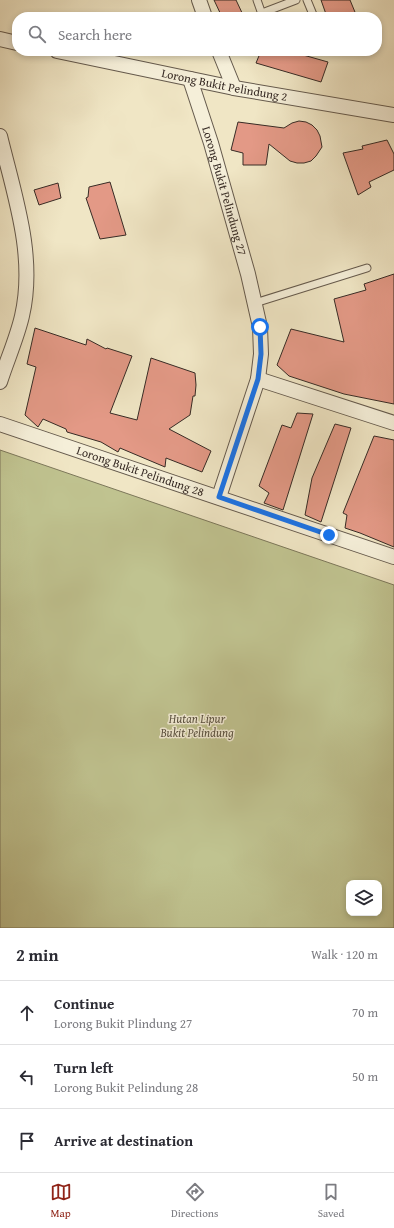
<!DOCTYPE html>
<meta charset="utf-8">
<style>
body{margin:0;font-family:"Gentium Book Plus",serif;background:#f2f2f3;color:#2b2b33}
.controls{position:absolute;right:12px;bottom:12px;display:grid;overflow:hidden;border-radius:8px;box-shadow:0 2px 6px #0003}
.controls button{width:36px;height:36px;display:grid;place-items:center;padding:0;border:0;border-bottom:1px solid #e1e1e2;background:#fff;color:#2b2b33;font:20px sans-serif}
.stop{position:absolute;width:12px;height:12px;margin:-9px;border:3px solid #1a73e8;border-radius:50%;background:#fff}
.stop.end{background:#1a73e8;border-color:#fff;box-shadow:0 1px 4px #0008}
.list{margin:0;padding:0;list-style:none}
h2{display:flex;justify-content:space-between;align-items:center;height:52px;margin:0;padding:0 16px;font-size:17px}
h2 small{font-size:13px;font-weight:400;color:#7c7c81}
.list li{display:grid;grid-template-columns:26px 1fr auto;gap:12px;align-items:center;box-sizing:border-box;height:64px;padding:0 16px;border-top:1px solid #e1e1e2}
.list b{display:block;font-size:15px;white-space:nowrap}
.list p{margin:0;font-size:13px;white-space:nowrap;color:#7c7c81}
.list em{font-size:13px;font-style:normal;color:#7c7c81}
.icon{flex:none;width:22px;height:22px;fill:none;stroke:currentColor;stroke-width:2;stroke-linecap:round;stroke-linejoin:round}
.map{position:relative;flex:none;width:394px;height:928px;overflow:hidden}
.search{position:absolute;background:#fff;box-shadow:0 2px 6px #0003;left:12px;right:12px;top:12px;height:44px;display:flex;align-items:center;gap:10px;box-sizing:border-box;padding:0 14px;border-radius:16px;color:#7c7c81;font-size:15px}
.sheet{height:244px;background:#fff}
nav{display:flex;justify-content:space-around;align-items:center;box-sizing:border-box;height:56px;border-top:1px solid #e1e1e2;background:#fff;font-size:11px;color:#7c7c81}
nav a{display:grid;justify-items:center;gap:2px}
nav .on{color:#8f2418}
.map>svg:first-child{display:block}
.green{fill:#c0c390;stroke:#7c775a;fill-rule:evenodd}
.building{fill:#e39986;stroke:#372b25}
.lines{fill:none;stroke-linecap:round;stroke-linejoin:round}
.lane-casing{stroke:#655a4d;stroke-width:9}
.street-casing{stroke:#655a4d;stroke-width:16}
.lane{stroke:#f5efd9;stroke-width:7}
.street{stroke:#f5efd9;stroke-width:14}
.route{stroke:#1a73e8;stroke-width:5}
.labels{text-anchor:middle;stroke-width:3;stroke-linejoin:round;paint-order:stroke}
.street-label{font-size:12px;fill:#372b25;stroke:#f5efd9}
.park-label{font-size:12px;font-style:italic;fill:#595140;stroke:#f5efd9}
</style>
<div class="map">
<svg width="394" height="928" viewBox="0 0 394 928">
<rect width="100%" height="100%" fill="#f0e6c5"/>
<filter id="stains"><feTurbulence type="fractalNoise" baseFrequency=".005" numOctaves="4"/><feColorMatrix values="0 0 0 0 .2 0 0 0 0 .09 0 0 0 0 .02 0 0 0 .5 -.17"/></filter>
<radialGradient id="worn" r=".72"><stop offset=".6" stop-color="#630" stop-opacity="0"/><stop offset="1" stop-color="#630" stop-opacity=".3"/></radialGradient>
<path class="green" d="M0,450L394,585V928H0ZM349,883H379V913H349Z"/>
<g class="building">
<polygon points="214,0 236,0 244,17 222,17"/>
<polygon points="321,0 350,0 357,17 327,17"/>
<polygon points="261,51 289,51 328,62 321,82 256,63"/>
<polygon points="299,121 306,122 312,125 317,130 320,136 322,147 316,156 311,161 304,163 297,163 290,161 269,144 266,165 243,165 243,153 231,150 238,122 284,128 292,123"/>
<polygon points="387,140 394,154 394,170 369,182 371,187 358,195 343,153 363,149 362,146"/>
<polygon points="110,182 126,235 100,239 86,198 88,197 89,187"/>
<polygon points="58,183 61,198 39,205 34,190"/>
<polygon points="394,274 394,404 344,394 289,376 277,365 291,329 344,342 334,299 366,290 364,284"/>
<polygon points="35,328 86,345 87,339 106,349 107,348 132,356 110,413 137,420 151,358 195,373 196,385 195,396 193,396 190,415 169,429 211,451 202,472 166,458 165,467 120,448 118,452 101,442 67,432 66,429 43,419 38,427 25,415 36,367 27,364"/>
<polygon points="297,413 313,414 283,510 264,503 269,493 259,486 282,425 291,428"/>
<polygon points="335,424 351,428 321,522 305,515 312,478"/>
<polygon points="374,436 394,440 394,547 360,533 345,528 347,515 343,513"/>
</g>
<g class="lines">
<defs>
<g id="lane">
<polyline points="257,0 263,17"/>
<polyline points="307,0 314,17"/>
<polyline points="262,13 296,0"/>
<polyline points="255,303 367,268"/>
</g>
<g id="street">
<polyline points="199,0 205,17"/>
<polyline points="0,39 17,43"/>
<path id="s1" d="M57,51L234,88L394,115"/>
<polyline points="219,51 234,88"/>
<path id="s2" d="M190,79L211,143L248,274L260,327L261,354L258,379L219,497"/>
<path d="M0,136C14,194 36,256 22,316C17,338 7,360 0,382"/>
<polyline points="258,379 394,423"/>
<path id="s3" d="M0,424L394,557"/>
</g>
</defs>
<use href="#lane" class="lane-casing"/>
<use href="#street" class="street-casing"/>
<use href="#lane" class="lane"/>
<use href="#street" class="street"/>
</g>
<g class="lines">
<polyline class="route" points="260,327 261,354 258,379 219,497 329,535"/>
</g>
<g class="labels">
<g class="street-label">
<text dy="4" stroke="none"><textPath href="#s1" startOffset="171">Lorong Bukit Pelindung 2</textPath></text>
<text dy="4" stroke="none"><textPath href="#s2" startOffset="117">Lorong Bukit Pelindung 27</textPath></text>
<text dy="4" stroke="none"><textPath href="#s3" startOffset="148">Lorong Bukit Pelindung 28</textPath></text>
</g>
<g class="park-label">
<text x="197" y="723">Hutan Lipur<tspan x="197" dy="14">Bukit Pelindung</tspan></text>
</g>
</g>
<rect width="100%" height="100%" filter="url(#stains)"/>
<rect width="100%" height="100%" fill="url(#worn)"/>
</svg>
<div class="controls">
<button><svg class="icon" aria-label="layers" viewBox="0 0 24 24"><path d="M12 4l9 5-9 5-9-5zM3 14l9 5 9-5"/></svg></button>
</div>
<div class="stop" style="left:260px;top:327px"></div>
<div class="stop end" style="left:329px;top:535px"></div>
<div class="search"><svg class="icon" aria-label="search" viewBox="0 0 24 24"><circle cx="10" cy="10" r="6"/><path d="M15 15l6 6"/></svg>Search here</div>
</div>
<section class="sheet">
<h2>2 min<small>Walk · 120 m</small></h2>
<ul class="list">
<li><svg class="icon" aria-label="ahead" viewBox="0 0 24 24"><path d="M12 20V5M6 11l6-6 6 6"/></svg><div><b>Continue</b><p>Lorong Bukit Plindung 27</p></div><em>70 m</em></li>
<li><svg class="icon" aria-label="left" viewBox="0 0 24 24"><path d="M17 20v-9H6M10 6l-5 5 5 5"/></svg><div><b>Turn left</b><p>Lorong Bukit Pelindung 28</p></div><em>50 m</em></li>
<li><svg class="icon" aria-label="arrive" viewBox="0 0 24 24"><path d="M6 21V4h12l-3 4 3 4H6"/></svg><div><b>Arrive at destination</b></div></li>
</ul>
</section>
<nav>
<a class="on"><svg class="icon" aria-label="map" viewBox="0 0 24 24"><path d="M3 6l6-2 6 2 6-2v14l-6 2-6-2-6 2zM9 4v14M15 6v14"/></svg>Map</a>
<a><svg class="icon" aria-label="directions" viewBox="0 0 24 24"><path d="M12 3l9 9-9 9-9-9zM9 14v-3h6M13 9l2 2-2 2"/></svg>Directions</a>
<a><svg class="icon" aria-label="saved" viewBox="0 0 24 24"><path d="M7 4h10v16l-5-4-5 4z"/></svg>Saved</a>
</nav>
